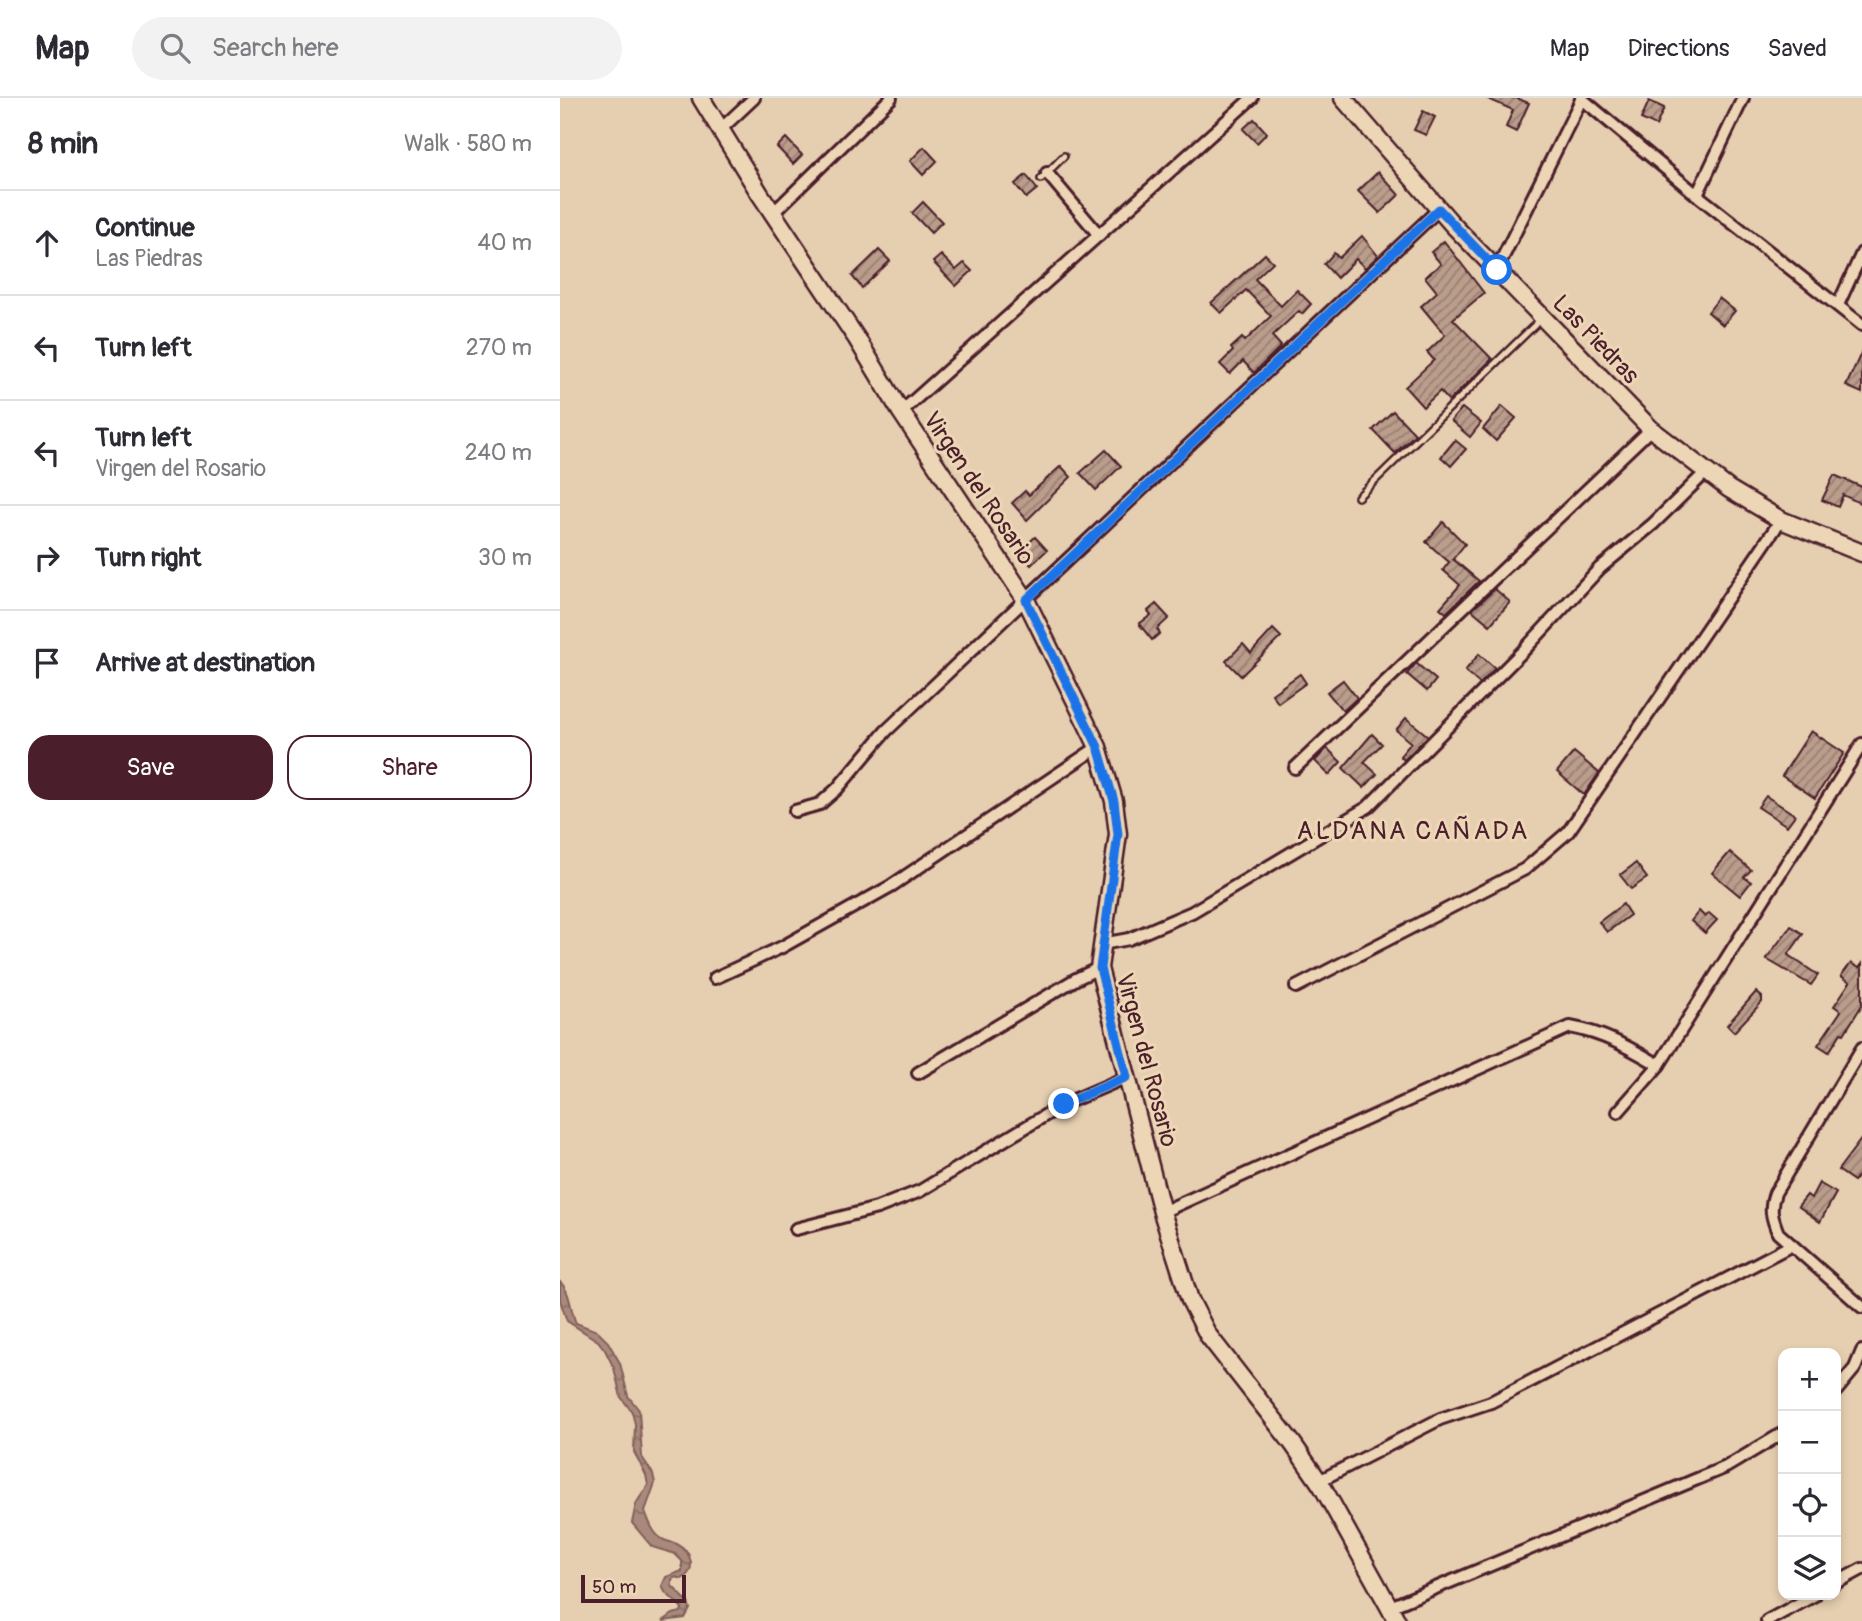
<!DOCTYPE html>
<meta charset="utf-8">
<style>
body{margin:0;font-family:Pangolin,sans-serif;background:#f2f2f3;color:#2b2b33}
.controls{position:absolute;right:21px;bottom:21px;display:grid;overflow:hidden;border-radius:14px;box-shadow:0 4px 10px #0003}
.controls button{width:63px;height:63px;display:grid;place-items:center;padding:0;border:0;border-bottom:2px solid #e1e1e2;background:#fff;color:#2b2b33;font:35px sans-serif}
.scale{position:absolute;left:21px;bottom:18px;width:105px;box-sizing:border-box;padding-left:7px;border:4px solid #4a1f2b;border-top:0;font-size:19px;line-height:24px;white-space:nowrap;color:#4a1f2b;-webkit-text-stroke:5px #edd6b6;paint-order:stroke}
.stop{position:absolute;width:21px;height:21px;margin:-16px;border:5px solid #1a73e8;border-radius:50%;background:#fff}
.stop.end{background:#1a73e8;border-color:#fff;box-shadow:0 2px 7px #0008}
.list{margin:0;padding:0;list-style:none}
h2{display:flex;justify-content:space-between;align-items:center;height:91px;margin:0;padding:0 28px;font-size:30px}
h2 small{font-size:23px;font-weight:400;color:#7c7c81}
.list li{display:grid;grid-template-columns:46px 1fr auto;gap:21px;align-items:center;box-sizing:border-box;height:105px;padding:0 28px;border-top:2px solid #e1e1e2}
.list b{display:block;font-size:26px;white-space:nowrap}
.list p{margin:0;font-size:23px;white-space:nowrap;color:#7c7c81}
.list em{font-size:23px;font-style:normal;color:#7c7c81}
.actions{display:flex;gap:14px;padding:21px 28px}
.actions a{flex:1;padding:16px 0;border:2px solid #4a1f2b;border-radius:21px;text-align:center;font-size:24px;color:#4a1f2b}
.actions .main{background:#4a1f2b;color:#fff}
.icon{flex:none;width:38px;height:38px;fill:none;stroke:currentColor;stroke-width:2;stroke-linecap:round;stroke-linejoin:round}
.map{position:relative;flex:none;width:1302px;height:1523px;overflow:hidden}
header{display:flex;align-items:center;gap:42px;box-sizing:border-box;height:98px;padding:0 35px;background:#fff;border-bottom:2px solid #e1e1e2}
header strong{font-size:33px}
nav{display:flex;gap:38px;margin-inline-start:auto;font-size:24px}
.search{width:490px;height:63px;background:#f2f2f3;display:flex;align-items:center;gap:18px;box-sizing:border-box;padding:0 24px;border-radius:38px;color:#7c7c81;font-size:26px}
main{display:flex}
aside{flex:1;background:#fff}
.map>svg:first-child{display:block}
.water{fill:url(#water-ripples);stroke:#835f5b;stroke-width:2}
.building{fill:url(#building-hatch);stroke:#4a1f2b;stroke-width:2}
.lines{fill:none;stroke-linecap:round;stroke-linejoin:round}
.lane-casing{stroke:#4a1f2b;stroke-width:10}
.street-casing{stroke:#4a1f2b;stroke-width:16}
.secondary-casing{stroke:#4a1f2b;stroke-width:21}
.lane{stroke:#edd6b6;stroke-width:5}
.street{stroke:#edd6b6;stroke-width:10}
.secondary{stroke:#edd6b6;stroke-width:16}
.route{stroke:#1a73e8;stroke-width:9}
.labels{text-anchor:middle;stroke-width:6;stroke-linejoin:round;paint-order:stroke}
.street-label{font-size:24px;fill:#4a1f2b;stroke:#edd6b6}
.neighbourhood-label{font-size:26px;letter-spacing:2px;fill:#4a1f2b;stroke:#edd6b6}
</style>
<header>
<strong>Map</strong>
<div class="search"><svg class="icon" aria-label="search" viewBox="0 0 24 24"><circle cx="10" cy="10" r="6"/><path d="M15 15l6 6"/></svg>Search here</div>
<nav><a>Map</a><a>Directions</a><a>Saved</a></nav>
</header>
<main>
<aside>
<h2>8 min<small>Walk · 580 m</small></h2>
<ul class="list">
<li><svg class="icon" aria-label="ahead" viewBox="0 0 24 24"><path d="M12 20V5M6 11l6-6 6 6"/></svg><div><b>Continue</b><p>Las Piedras</p></div><em>40 m</em></li>
<li><svg class="icon" aria-label="left" viewBox="0 0 24 24"><path d="M17 20v-9H6M10 6l-5 5 5 5"/></svg><div><b>Turn left</b></div><em>270 m</em></li>
<li><svg class="icon" aria-label="left" viewBox="0 0 24 24"><path d="M17 20v-9H6M10 6l-5 5 5 5"/></svg><div><b>Turn left</b><p>Virgen del Rosario</p></div><em>240 m</em></li>
<li><svg class="icon" aria-label="right" viewBox="0 0 24 24"><path d="M7 20v-9h11M14 6l5 5-5 5"/></svg><div><b>Turn right</b></div><em>30 m</em></li>
<li><svg class="icon" aria-label="arrive" viewBox="0 0 24 24"><path d="M6 21V4h12l-3 4 3 4H6"/></svg><div><b>Arrive at destination</b></div></li>
</ul>
<div class="actions"><a class="main">Save</a><a>Share</a></div>
</aside>
<div class="map">
<svg width="1302" height="1523" viewBox="0 0 1302 1523">
<defs>
<pattern id="water-ripples" width="26" height="14" patternUnits="userSpaceOnUse" patternTransform="scale(1.75)"><rect width="26" height="14" fill="#a9897b"/><path d="M2 4q2-2 4 0t4 0M15 11q2-2 4 0t4 0" fill="none" stroke="#8c6f65"/></pattern>
<pattern id="building-hatch" width="6" height="6" patternUnits="userSpaceOnUse" patternTransform="scale(1.75)"><rect width="6" height="6" fill="#ba9d8b"/><path d="M-1 1l2-2M0 6l6-6M5 7l2-2" fill="none" stroke="#997f72"/></pattern>
</defs>
<rect width="100%" height="100%" fill="#e6cfb0"/>
<filter id="ink" filterUnits="userSpaceOnUse"><feTurbulence type="fractalNoise" baseFrequency=".0143" numOctaves="2"/><feDisplacementMap in="SourceGraphic" scale="14" xChannelSelector="R" yChannelSelector="G"/><feConvolveMatrix kernelMatrix="1 2 1 2 8 2 1 2 1" color-interpolation-filters="sRGB"/></filter>
<g filter="url(#ink)">
<path class="water" d="M0,1184C11,1194 10,1212 16,1225L37,1233L48,1244L60,1265L68,1298L79,1312L82,1359L93,1376L95,1385L85,1413C88,1421 91,1431 97,1437C103,1444 110,1443 117,1446C132,1454 137,1472 122,1481L116,1479L112,1481V1488L128,1504L130,1511L125,1520L103,1523L113,1516L121,1514L122,1510L105,1494L102,1488L106,1479L122,1473V1463L115,1456L92,1449L72,1425L76,1406L88,1387L86,1377L74,1354L75,1326L72,1314L61,1299L54,1270L45,1252L38,1243L7,1223L0,1202Z"/>
<g class="building">
<polygon points="926,0 956,0 969,5 956,34 946,29 953,12"/>
<polygon points="1089,3 1104,10 1096,28 1081,21"/>
<polygon points="863,13 875,19 866,37 854,32"/>
<polygon points="694,21 707,35 697,45 683,31"/>
<polygon points="226,40 242,57 233,66 217,49"/>
<polygon points="364,49 377,63 363,77 350,63"/>
<polygon points="818,74 839,97 820,115 798,93"/>
<polygon points="466,77 477,91 466,100 455,86"/>
<polygon points="363,104 382,124 371,135 352,115"/>
<polygon points="802,138 818,158 805,170 796,161 777,180 764,166 774,155 779,160"/>
<polygon points="884,143 924,195 893,221 932,261 889,303 880,293 863,309 845,289 874,262 867,254 885,237 861,208 877,194 865,179 881,166 871,154"/>
<polygon points="319,152 330,163 302,190 292,178"/>
<polygon points="705,156 713,164 695,181 721,208 737,192 751,206 742,216 739,213 712,238 721,248 694,275 683,263 670,276 660,266 673,253 671,250 682,240 685,243 711,218 686,192 661,215 651,205"/>
<polygon points="381,157 396,172 404,165 412,173 396,188 373,164"/>
<polygon points="1159,200 1175,213 1163,227 1148,214"/>
<polygon points="1302,253 1302,295 1286,288"/>
<polygon points="942,308 956,320 936,343 923,331"/>
<polygon points="902,310 921,325 910,339 891,323"/>
<polygon points="833,313 855,336 835,355 813,332"/>
<polygon points="895,342 906,351 891,368 881,359"/>
<polygon points="546,352 561,368 536,392 520,375"/>
<polygon points="501,368 511,379 467,422 452,405 465,393 469,397"/>
<polygon points="1274,377 1302,389 1302,406 1283,397 1278,409 1262,402"/>
<polygon points="883,424 905,446 893,461 919,483 886,515 880,510 900,487 883,472 889,464 866,444"/>
<polygon points="475,439 487,452 471,467 459,454"/>
<polygon points="935,491 950,504 930,527 912,512"/>
<polygon points="596,506 609,520 597,531 600,535 592,542 579,526 591,517 588,513"/>
<polygon points="713,531 721,539 681,578 666,563 683,546 691,555"/>
<polygon points="919,556 935,570 920,586 905,573"/>
<polygon points="856,565 876,582 867,593 847,576"/>
<polygon points="740,576 746,585 718,605 712,596"/>
<polygon points="783,582 797,600 783,613 767,594"/>
<polygon points="846,620 868,638 844,662 840,658 851,645 836,632"/>
<polygon points="1251,633 1284,655 1255,700 1222,678"/>
<polygon points="812,636 822,646 804,664 817,676 804,690 783,670"/>
<polygon points="767,650 781,664 769,677 755,663"/>
<polygon points="1014,654 1039,675 1024,697 997,674"/>
<polygon points="1206,698 1235,717 1227,728 1198,709"/>
<polygon points="1170,754 1191,772 1184,779 1191,784 1180,798 1152,775"/>
<polygon points="1076,765 1087,780 1071,791 1060,777"/>
<polygon points="1063,806 1070,817 1047,834 1039,824"/>
<polygon points="1139,813 1145,819 1149,815 1157,822 1145,835 1131,823"/>
<polygon points="1231,828 1243,836 1228,857 1258,877 1251,887 1206,861"/>
<polygon points="1291,865 1299,870 1302,866 1302,907 1284,936 1281,935 1269,954 1258,947 1281,913 1274,908 1290,884 1281,878"/>
<polygon points="1196,894 1202,899 1202,904 1174,934 1167,927"/>
<polygon points="1302,1040 1302,1072 1294,1083 1278,1072"/>
<polygon points="1259,1085 1276,1095 1260,1124 1238,1108 1247,1097 1251,1100"/>
</g>
<g class="lines">
<defs>
<g id="lane">
<polyline points="481,81 504,58"/>
<polyline points="798,399 980,222"/>
</g>
<g id="street">
<polyline points="1021,0 1137,97 1302,227"/>
<polyline points="161,31 194,0"/>
<polyline points="487,75 539,137"/>
<polyline points="1137,97 1183,0"/>
<polyline points="213,115 331,0"/>
<polyline points="937,171 1022,0"/>
<polyline points="1278,207 1302,155"/>
<polyline points="341,314 692,0"/>
<polyline points="735,670 1091,331"/>
<polyline points="235,713 260,706 277,691 326,633 879,111"/>
<polyline points="542,846 569,841 632,814 808,709 965,551 1040,470 1093,426 1146,374"/>
<polyline points="155,880 222,849 331,788 538,649"/>
<polyline points="736,889 965,771 1008,734 1221,422"/>
<path d="M1302,950L1215,1095C1209,1111 1212,1120 1218,1135L1302,1209"/>
<polyline points="358,975 516,881 539,870"/>
<polyline points="1058,1014 1099,967 1302,646"/>
<path d="M602,1114L1010,929C1044,935 1070,950 1099,967"/>
<polyline points="236,1131 317,1110 360,1093 504,1006 567,979"/>
<polyline points="1276,1293 1295,1270 1302,1253"/>
<polyline points="759,1383 880,1321 931,1304 1232,1147"/>
<polyline points="1276,1485 1302,1471"/>
<polyline points="830,1509 1166,1369 1223,1335"/>
<polyline points="1207,1523 1255,1497"/>
</g>
<g id="secondary">
<polyline points="141,0 200,96 297,241 341,314 466,502 538,649 554,703 558,736 539,870 602,1114 630,1202 648,1237 733,1346 762,1388 837,1523"/>
<polyline points="783,0 892,126 1091,331 1169,391 1221,422 1302,455"/>
</g>
</defs>
<use href="#lane" class="lane-casing"/>
<use href="#street" class="street-casing"/>
<use href="#secondary" class="secondary-casing"/>
<use href="#lane" class="lane"/>
<use href="#street" class="street"/>
<use href="#secondary" class="secondary"/>
</g>
</g>
<g class="lines" filter="url(#ink)">
<polyline class="route" points="504,1006 567,979 540,870 558,736 554,703 538,649 466,502 879,111 937,172"/>
</g>
<g class="labels">
<g class="street-label">
<text transform="translate(1036 241) rotate(46)" y="8">Las Piedras</text>
<text transform="translate(419 390) rotate(56)" y="8">Virgen del Rosario</text>
<text transform="translate(587 962) rotate(75)" y="8">Virgen del Rosario</text>
</g>
<g class="neighbourhood-label">
<text x="853" y="741">ALDANA CAÑADA</text>
</g>
</g>
</svg>
<div class="controls">
<button>+</button>
<button>−</button>
<button><svg class="icon" aria-label="locate" viewBox="0 0 24 24"><circle cx="12" cy="12" r="6"/><path d="M12 2v4M12 18v4M2 12h4M18 12h4"/></svg></button>
<button><svg class="icon" aria-label="layers" viewBox="0 0 24 24"><path d="M12 4l9 5-9 5-9-5zM3 14l9 5 9-5"/></svg></button>
</div>
<div class="scale">50 m</div>
<div class="stop" style="left:937px;top:172px"></div>
<div class="stop end" style="left:504px;top:1006px"></div>
</div>
</main>
